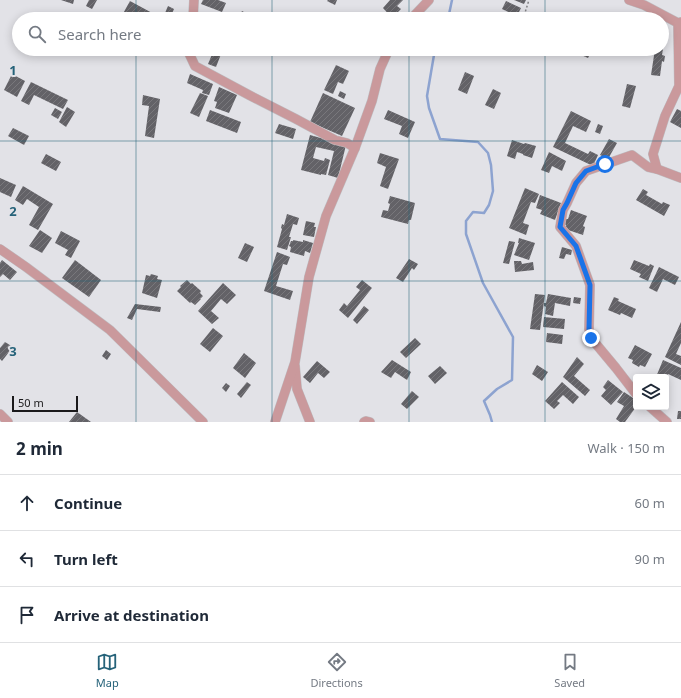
<!DOCTYPE html>
<meta charset="utf-8">
<style>
body{margin:0;font-family:"Noto Sans",sans-serif;background:#f2f2f3;color:#1f2937}
.controls{position:absolute;right:12px;bottom:12px;display:grid;overflow:hidden;border-radius:4px;box-shadow:0 2px 10px #0003}
.controls button{width:36px;height:36px;display:grid;place-items:center;padding:0;border:0;border-bottom:1px solid #e0e1e3;background:#fff;color:#1f2937;font:20px sans-serif}
.scale{position:absolute;left:12px;bottom:10px;width:66px;box-sizing:border-box;padding-left:4px;border:2px solid #1a191b;border-top:0;font-size:11px;line-height:14px;white-space:nowrap;color:#1a191b;-webkit-text-stroke:3px #e2e2e7;paint-order:stroke}
.stop{position:absolute;width:12px;height:12px;margin:-9px;border:3px solid #1a73e8;border-radius:50%;background:#fff}
.stop.end{background:#1a73e8;border-color:#fff;box-shadow:0 1px 4px #0008}
.list{margin:0;padding:0;list-style:none}
h2{display:flex;justify-content:space-between;align-items:center;height:52px;margin:0;padding:0 16px;font-size:17px}
h2 small{font-size:13px;font-weight:400;color:#747a83}
.list li{display:grid;grid-template-columns:26px 1fr auto;gap:12px;align-items:center;box-sizing:border-box;height:56px;padding:0 16px;border-top:1px solid #e0e1e3}
.list b{display:block;font-size:15px;white-space:nowrap}
.list em{font-size:13px;font-style:normal;color:#747a83}
.icon{flex:none;width:22px;height:22px;fill:none;stroke:currentColor;stroke-width:2;stroke-linecap:round;stroke-linejoin:round}
.map{position:relative;flex:none;width:681px;height:422px;overflow:hidden}
.search{position:absolute;background:#fff;box-shadow:0 2px 10px #0003;left:12px;right:12px;top:12px;height:44px;display:flex;align-items:center;gap:10px;box-sizing:border-box;padding:0 14px;border-radius:22px;color:#747a83;font-size:15px}
.sheet{height:220px;background:#fff}
nav{display:flex;justify-content:space-around;align-items:center;box-sizing:border-box;height:56px;border-top:1px solid #e0e1e3;background:#fff;font-size:11px;color:#747a83}
nav a{display:grid;justify-items:center;gap:2px}
nav .on{color:#256279}
.map>svg:first-child{display:block}
.lines{fill:none;stroke-linecap:round;stroke-linejoin:round}
.stream{stroke:#8da3d0;stroke-width:2.5}
.building{fill:url(#building-hatch)}
.minor-casing{stroke:#bebec2;stroke-width:10}
.path{stroke:#838386;stroke-width:1.5;stroke-dasharray:2 2;stroke-linecap:butt}
.minor{stroke:#ca999c;stroke-width:9}
.route{stroke:#1a73e8;stroke-width:5}
.grid{fill:none;stroke:#256279;stroke-width:1;stroke-opacity:0.55}
.grid-label{font-size:13px;text-anchor:middle;font-weight:bold;fill:#256279;stroke:#e2e2e7;stroke-width:4;stroke-linejoin:round;paint-order:stroke}
</style>
<div class="map">
<svg width="681" height="422" viewBox="0 0 681 422">
<defs>
<pattern id="building-hatch" width="6" height="6" patternUnits="userSpaceOnUse"><rect width="6" height="6" fill="#636267"/><path d="M-1 1l2-2M0 6l6-6M5 7l2-2" fill="none" stroke="#79787c"/></pattern>
</defs>
<rect width="100%" height="100%" fill="#e2e2e7"/>
<g class="lines">
<g class="stream">
<polyline points="448,19 452,0"/>
<polyline points="435,49 427,96 429,108 440,139 478,142 488,153 491,165 493,191 489,205 484,213 473,212 466,221 466,234 483,283 513,337 512,380 497,389 484,401 490,415 492,422"/>
</g>
</g>
<g class="building">
<polygon points="61,0 74,0 73,4"/>
<polygon points="89,0 97,0 92,9 86,6"/>
<polygon points="203,0 218,0 226,3 222,12 201,4"/>
<polygon points="328,0 337,0 335,5 327,1"/>
<polygon points="390,0 403,0 397,6 401,9 392,18 383,8"/>
<polygon points="514,0 526,0 524,4"/>
<polygon points="130,1 154,14 151,19 141,19 132,14 130,19 120,19"/>
<polygon points="506,1 521,8 517,16 502,9"/>
<polygon points="168,6 174,9 171,16 165,13"/>
<polygon points="242,11 257,19 238,19"/>
<polygon points="606,15 618,18 618,19 605,19"/>
<polygon points="206,49 223,49 216,67 208,64 213,52"/>
<polygon points="558,49 590,49 592,50 588,58 570,50 568,53"/>
<polygon points="655,49 663,49 662,55 665,56 664,62 662,61 660,76 651,75"/>
<polygon points="336,65 349,71 343,84 338,82 333,94 324,90"/>
<polygon points="465,72 474,76 467,94 458,90"/>
<polygon points="12,74 25,81 17,97 4,90"/>
<polygon points="190,74 213,84 209,95 202,93 203,90 187,83"/>
<polygon points="31,82 68,100 63,109 34,95 29,105 21,101"/>
<polygon points="627,84 636,86 630,108 622,106"/>
<polygon points="219,87 237,95 229,113 215,108 217,102 214,101"/>
<polygon points="493,89 501,93 494,109 485,105"/>
<polygon points="340,91 346,94 344,99 338,96"/>
<polygon points="200,93 208,96 199,117 190,113"/>
<polygon points="323,93 355,108 342,136 310,122"/>
<polygon points="143,95 160,99 154,138 145,136 149,106 142,105"/>
<polygon points="67,107 75,112 66,127 59,122"/>
<polygon points="55,108 62,112 58,119 51,115"/>
<polygon points="677,109 681,111 681,128 670,122"/>
<polygon points="210,110 241,122 237,133 206,121"/>
<polygon points="388,110 415,122 408,138 399,134 402,126 384,119"/>
<polygon points="571,111 591,121 586,132 573,126 565,143 588,154 590,151 598,155 593,166 553,147"/>
<polygon points="279,124 296,129 293,139 275,133"/>
<polygon points="598,124 603,126 600,134 595,132"/>
<polygon points="13,128 29,136 24,145 8,136"/>
<polygon points="310,135 346,145 338,178 328,175 334,151 316,147 313,158 324,161 325,158 330,160 326,175 321,174 321,175 301,170"/>
<polygon points="609,139 617,143 608,159 600,155"/>
<polygon points="512,140 524,144 525,143 536,146 532,158 523,155 523,154 517,152 515,159 507,156"/>
<polygon points="549,152 566,161 562,171 552,166 549,173 541,170"/>
<polygon points="380,153 399,159 388,189 380,186 386,167 377,163"/>
<polygon points="46,154 61,162 56,171 41,163"/>
<polygon points="0,178 16,185 11,197 0,192"/>
<polygon points="23,186 53,204 38,230 29,225 39,207 27,199 23,205 15,200"/>
<polygon points="525,188 539,194 535,203 531,202 523,223 529,225 526,235 509,228"/>
<polygon points="643,189 648,192 646,195 662,204 663,202 670,205 664,216 636,200"/>
<polygon points="540,195 561,203 555,220 540,214 542,210 536,208"/>
<polygon points="390,196 415,203 411,220 409,220 408,224 381,217 383,210 388,211 390,204 388,203"/>
<polygon points="571,210 587,216 583,226 585,227 583,235 565,229 566,225 564,224 566,219 568,219"/>
<polygon points="287,214 299,218 297,225 293,224 289,237 291,237 287,250 277,247 282,229 281,228 282,224 284,225"/>
<polygon points="306,221 315,223 314,227 316,227 314,237 303,235"/>
<polygon points="40,230 52,238 42,253 29,246"/>
<polygon points="61,231 80,241 71,258 65,255 68,250 55,243"/>
<polygon points="519,238 535,243 529,260 514,255 519,243 518,243"/>
<polygon points="293,240 303,242 303,240 313,243 310,253 305,251 304,256 290,252 291,247 289,246 291,241 293,241"/>
<polygon points="509,241 515,242 509,264 503,263"/>
<polygon points="245,243 254,247 247,262 238,258"/>
<polygon points="562,247 572,250 571,255 566,254 564,259 559,258"/>
<polygon points="277,252 290,257 287,265 283,264 276,286 293,291 290,300 264,291"/>
<polygon points="409,259 418,264 414,270 412,268 403,282 396,278"/>
<polygon points="2,260 17,272 10,280 3,274 0,277 0,263"/>
<polygon points="75,260 101,280 89,297 62,278"/>
<polygon points="634,260 649,266 650,264 654,266 648,281 639,277 641,274 630,269"/>
<polygon points="514,261 521,261 522,264 533,262 534,270 515,272"/>
<polygon points="659,267 679,277 675,285 663,279 657,292 649,288"/>
<polygon points="151,274 158,276 157,279 162,280 157,298 142,293 146,275 150,276"/>
<polygon points="187,280 191,284 192,283 201,291 200,293 203,296 200,299 201,299 195,305 191,302 190,303 177,291 181,287 180,286"/>
<polygon points="362,280 372,288 348,318 339,310 344,303 347,306 360,290 356,287"/>
<polygon points="223,283 236,295 227,304 221,299 211,311 219,318 212,324 198,311"/>
<polygon points="535,294 545,295 540,330 530,329"/>
<polygon points="548,294 571,298 570,306 555,303 553,316 545,314 546,307 544,306 544,303 546,303"/>
<polygon points="574,297 581,298 580,304 573,303"/>
<polygon points="614,297 619,299 618,301 636,309 632,318 621,313 620,315 608,310"/>
<polygon points="135,304 161,307 160,312 137,309 132,320 127,318"/>
<polygon points="364,306 369,310 357,324 353,320"/>
<polygon points="544,317 565,319 564,329 543,327"/>
<polygon points="681,322 681,343 676,354 681,356 681,365 665,357"/>
<polygon points="213,328 223,336 210,352 200,344"/>
<polygon points="547,333 563,335 562,344 546,342"/>
<polygon points="415,338 421,344 406,358 400,352"/>
<polygon points="5,342 13,347 2,361 0,359 0,348"/>
<polygon points="635,345 652,354 645,367 640,365 639,367 632,363 633,360 628,358"/>
<polygon points="106,350 111,354 107,360 102,356"/>
<polygon points="244,353 256,363 245,378 233,368"/>
<polygon points="577,357 584,364 574,376 590,390 585,396 563,377"/>
<polygon points="392,360 411,372 407,380 395,372 391,378 381,372"/>
<polygon points="663,360 681,368 681,380 668,374 667,377 656,377"/>
<polygon points="317,361 330,372 324,378 318,373 310,383 303,377"/>
<polygon points="537,365 548,372 542,381 532,374"/>
<polygon points="440,366 447,373 435,384 428,376"/>
<polygon points="608,380 623,392 611,405 601,396 606,390 603,387"/>
<polygon points="247,382 251,385 241,398 237,394"/>
<polygon points="562,382 579,397 573,404 563,395 557,401 560,403 554,409 545,401"/>
<polygon points="226,383 230,386 226,392 222,388"/>
<polygon points="412,391 419,397 407,409 401,404"/>
<polygon points="624,392 636,400 636,407 625,422 620,422 616,419 624,406 617,402"/>
<polygon points="678,411 681,411 681,419 677,419"/>
<polygon points="77,412 91,422 69,422"/>
</g>
<g class="lines">
<defs>
<g id="minor">
<polyline points="629,0 644,5 678,23 681,22"/>
<polyline points="193,19 194,0"/>
<polyline points="411,19 429,0"/>
<polyline points="187,49 195,66 249,95 296,119 335,140 347,143 355,148"/>
<polyline points="657,169 653,154 665,116 679,86 678,23"/>
<polyline points="0,249 26,267 110,330 203,422"/>
<polyline points="295,366 297,389 310,422"/>
<polyline points="636,394 616,368 591,338 589,329 590,285 576,246 560,227 563,210 567,203 576,183 586,171 632,155 648,167 657,169 681,178"/>
<polyline points="650,407 667,422"/>
<polyline points="0,414 8,422"/>
<polyline points="275,422 295,362 309,277 326,216 355,148 372,101 380,69 389,49"/>
<polyline points="364,422 366,421 370,422"/>
</g>
</defs>
<use href="#minor" class="minor-casing"/>
<polyline class="path" points="523,19 529,0"/>
<use href="#minor" class="minor"/>
</g>
<g class="lines">
<polyline class="route" points="591,338 589,329 590,285 576,246 560,227 563,210 567,203 576,183 586,171 605,164"/>
</g>
<path class="grid" d="M136,0V19M272,0V19M409,0V19M545,0V19M136,49V422M272,49V422M409,49V422M545,49V422M0,141H681M0,281H681"/>
<g class="grid-label">
<text x="13" y="75">1</text>
<text x="13" y="216">2</text>
<text x="13" y="356">3</text>
</g>
</svg>
<div class="controls">
<button><svg class="icon" aria-label="layers" viewBox="0 0 24 24"><path d="M12 4l9 5-9 5-9-5zM3 14l9 5 9-5"/></svg></button>
</div>
<div class="scale">50 m</div>
<div class="stop" style="left:605px;top:164px"></div>
<div class="stop end" style="left:591px;top:338px"></div>
<div class="search"><svg class="icon" aria-label="search" viewBox="0 0 24 24"><circle cx="10" cy="10" r="6"/><path d="M15 15l6 6"/></svg>Search here</div>
</div>
<section class="sheet">
<h2>2 min<small>Walk · 150 m</small></h2>
<ul class="list">
<li><svg class="icon" aria-label="ahead" viewBox="0 0 24 24"><path d="M12 20V5M6 11l6-6 6 6"/></svg><div><b>Continue</b></div><em>60 m</em></li>
<li><svg class="icon" aria-label="left" viewBox="0 0 24 24"><path d="M17 20v-9H6M10 6l-5 5 5 5"/></svg><div><b>Turn left</b></div><em>90 m</em></li>
<li><svg class="icon" aria-label="arrive" viewBox="0 0 24 24"><path d="M6 21V4h12l-3 4 3 4H6"/></svg><div><b>Arrive at destination</b></div></li>
</ul>
</section>
<nav>
<a class="on"><svg class="icon" aria-label="map" viewBox="0 0 24 24"><path d="M3 6l6-2 6 2 6-2v14l-6 2-6-2-6 2zM9 4v14M15 6v14"/></svg>Map</a>
<a><svg class="icon" aria-label="directions" viewBox="0 0 24 24"><path d="M12 3l9 9-9 9-9-9zM9 14v-3h6M13 9l2 2-2 2"/></svg>Directions</a>
<a><svg class="icon" aria-label="saved" viewBox="0 0 24 24"><path d="M7 4h10v16l-5-4-5 4z"/></svg>Saved</a>
</nav>
